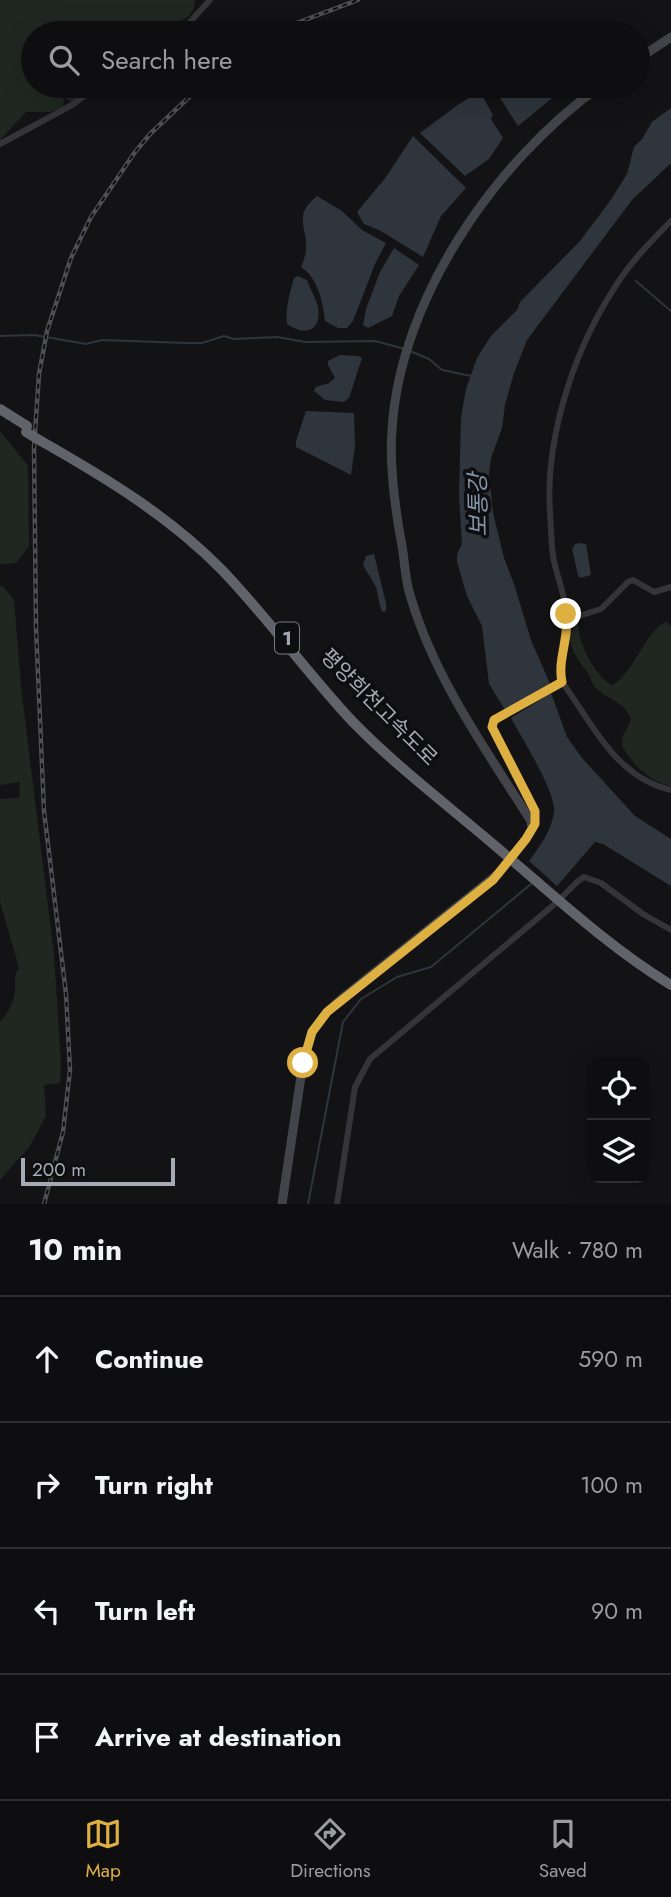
<!DOCTYPE html>
<meta charset="utf-8">
<style>
body{margin:0;font-family:Jost,"Noto Sans KR",sans-serif;background:#1c1c1e;color:#f1f3f6}
.controls{position:absolute;right:21px;bottom:21px;display:grid;overflow:hidden;border-radius:14px;box-shadow:0 7px 28px #0002}
.controls button{width:63px;height:63px;display:grid;place-items:center;padding:0;border:0;border-bottom:2px solid #2e2e30;background:#0e0e10;color:#f1f3f6;font:35px sans-serif}
.scale{position:absolute;left:21px;bottom:18px;width:154px;box-sizing:border-box;padding-left:7px;border:4px solid #a6aab4;border-top:0;font-size:19px;line-height:24px;white-space:nowrap;color:#a6aab4;-webkit-text-stroke:5px #0e0e10;paint-order:stroke}
.stop{position:absolute;width:21px;height:21px;margin:-16px;border:5px solid #deb042;border-radius:50%;background:#fff}
.stop.end{background:#deb042;border-color:#fff;box-shadow:0 2px 7px #0008}
.list{margin:0;padding:0;list-style:none}
h2{display:flex;justify-content:space-between;align-items:center;height:91px;margin:0;padding:0 28px;font-size:30px}
h2 small{font-size:23px;font-weight:400;color:#9b9c9f}
.list li{display:grid;grid-template-columns:46px 1fr auto;gap:21px;align-items:center;box-sizing:border-box;height:126px;padding:0 28px;border-top:2px solid #2e2e30}
.list b{display:block;font-size:26px;white-space:nowrap}
.list em{font-size:23px;font-style:normal;color:#9b9c9f}
.icon{flex:none;width:38px;height:38px;fill:none;stroke:currentColor;stroke-width:2;stroke-linecap:round;stroke-linejoin:round}
.map{position:relative;flex:none;width:671px;height:1204px;overflow:hidden}
.search{position:absolute;background:#0e0e10;box-shadow:0 7px 28px #0002;left:21px;right:21px;top:21px;height:77px;display:flex;align-items:center;gap:18px;box-sizing:border-box;padding:0 24px;border-radius:38px;color:#9b9c9f;font-size:26px}
.sheet{height:595px;background:#0e0e10}
nav{display:flex;justify-content:space-around;align-items:center;box-sizing:border-box;height:98px;border-top:2px solid #2e2e30;background:#0e0e10;font-size:19px;color:#9b9c9f}
nav a{display:grid;justify-items:center;gap:4px}
nav .on{color:#deb042}
.map>svg:first-child{display:block}
.green{fill:#202721}
.water{fill:#2e353c}
.lines{fill:none;stroke-linecap:round;stroke-linejoin:round}
.stream{stroke:#2e353c;stroke-width:2}
.street{stroke:#353539;stroke-width:6}
.secondary{stroke:#434449;stroke-width:9}
.highway{stroke:#61636a;stroke-width:10}
.rail-casing{stroke:#4e4f54;stroke-width:4.5}
.rail{stroke:#0e0e10;stroke-width:2;stroke-dasharray:5;stroke-linecap:butt}
.highway-bridge{stroke:#61636a;stroke-width:10}
.route{stroke:#deb042;stroke-width:9}
.labels{text-anchor:middle;stroke-width:7;stroke-linejoin:round;paint-order:stroke}
.shield{fill:#0e0e10;stroke:#787b83;stroke-width:2}
.shield-label{font-size:19px;font-weight:bold;fill:#a6aab4}
.street-label{font-size:21px;fill:#a6aab4;stroke:#0e0e10}
.water-label{font-size:23px;font-style:italic;fill:#8196ab;stroke:#0e0e10}
</style>
<div class="map">
<svg width="671" height="1204" viewBox="0 0 671 1204">
<rect width="100%" height="100%" fill="#131315"/>
<g class="green">
<polygon points="0,0 195,0 194,9 188,17 159,33 33,33 33,86 92,86 71,102 64,97 63,107 50,112 26,112 0,140"/>
<polygon points="0,431 28,466 29,546 16,563 0,564"/>
<path d="M0,586L4,587L14,600L21,687L54,954L61,1063L60,1083L44,1085L46,1116L30,1146L0,1180V1021C8,1015 14,1001 15,990C16,981 13,976 19,968L0,901V799L19,798L20,782L0,785Z"/>
<path d="M666,622L671,626V786C648,781 634,765 622,746L623,736L631,719C622,699 608,701 595,687C591,683 591,677 587,672C577,658 562,641 576,624L579,626C577,643 598,680 613,685C634,672 649,626 666,622Z"/>
</g>
<g class="water">
<polygon points="496,86 559,86 562,90 518,126 493,87"/>
<polygon points="480,92 493,115 491,119 503,138 489,159 465,176 420,133 459,104"/>
<polygon points="671,108 671,163 632,200 527,340 514,373 505,405 502,428 491,458 489,473 493,513 504,558 514,584 531,640 551,686 505,710 489,684 482,626 467,596 457,562 457,554 462,544 459,497 461,417 466,389 477,358 491,336 517,310 520,302 580,241 610,201 627,174 634,147 642,139 652,122"/>
<polygon points="413,136 466,188 441,216 423,257 381,231 364,224 357,212 386,177"/>
<path d="M317,196L342,211L362,230L386,243L375,264L353,321L347,328H338L325,321C323,302 318,278 301,267C303,262 306,255 306,250C308,228 292,216 317,196Z"/>
<polygon points="394,248 419,265 399,296 392,316 368,328 363,325 366,309 380,272"/>
<path d="M298,276L307,280C310,289 316,298 318,307C322,331 305,337 287,324C285,309 290,292 294,278Z"/>
<polygon points="340,355 358,356 362,358 349,398 344,402 325,400 314,391 316,387 329,383 335,378 328,365 328,361"/>
<polygon points="306,411 354,413 355,446 351,475 296,447 296,441"/>
<polygon points="579,543 586,544 591,575 580,578 578,575 572,549 575,544"/>
<polygon points="374,554 386,603 386,611 383,612 381,610 376,587 363,565 366,556"/>
<path d="M551,693L567,737L582,758L635,816L671,839V886L603,844L595,842L557,886L529,861C540,846 551,831 554,813C557,793 521,737 511,718Z"/>
</g>
<g class="lines">
<g class="stream">
<polyline points="636,281 671,311"/>
<polyline points="0,336 34,335 86,344 102,340 186,343 202,343 224,336 234,339 277,337 305,342 375,341 405,349"/>
<polyline points="410,351 429,359 442,370 471,376"/>
<polyline points="308,1204 343,1022 361,999 397,977 431,967 531,884"/>
</g>
<g class="street">
<polyline points="169,33 188,24 210,0"/>
<polyline points="0,144 72,105 98,86"/>
<polyline points="568,623 579,616 601,609 628,582 633,580 654,592 671,587"/>
<path d="M562,682C558,663 566,643 568,624C569,606 556,575 553,556C551,542 551,527 550,513C545,441 572,356 610,295C626,267 649,243 671,221"/>
<path d="M534,825L535,811L493,727V720L562,682C592,723 616,778 671,790"/>
<polyline points="337,1204 355,1087 370,1059 556,903 577,882 584,877 601,883 643,914 671,930"/>
</g>
<g class="secondary">
<polyline points="638,59 671,37"/>
<path d="M282,1204L303,1063L312,1032L327,1012L341,999L499,873L526,839L532,829L531,821C486,750 435,679 411,598C405,581 405,563 402,546C395,508 389,467 392,430C400,298 495,162 600,86"/>
</g>
<g class="highway">
<polyline points="0,409 27,426"/>
<path d="M41,441C106,478 169,516 222,570C268,618 307,673 353,722C396,766 446,804 493,844C550,892 607,946 671,985"/>
</g>
<defs>
<g id="rail">
<polyline points="278,33 294,24 358,0"/>
<polyline points="44,1204 63,1132 70,1070 66,994 44,811 36,628 34,447 39,374 47,331 71,258 91,217 135,152 151,133 201,86"/>
</g>
</defs>
<use href="#rail" class="rail-casing"/>
<use href="#rail" class="rail"/>
<polyline class="highway-bridge" points="26,432 41,441"/>
</g>
<g class="lines">
<path class="route" d="M303,1063L312,1032L327,1012L493,880L526,839L535,824V811L492,727L494,720L562,682C557,660 570,636 566,614"/>
</g>
<g class="labels">
<rect class="shield" x="275" y="622.5" width="24" height="31" rx="5"/>
<g class="shield-label">
<text x="287" y="645">1</text>
</g>
<g class="street-label">
<text transform="translate(379 707) rotate(45)" y="7">평양희천고속도로</text>
</g>
<g class="water-label">
<text transform="translate(478 505) rotate(-91)" y="8">보통강</text>
</g>
</g>
</svg>
<div class="controls">
<button><svg class="icon" aria-label="locate" viewBox="0 0 24 24"><circle cx="12" cy="12" r="6"/><path d="M12 2v4M12 18v4M2 12h4M18 12h4"/></svg></button>
<button><svg class="icon" aria-label="layers" viewBox="0 0 24 24"><path d="M12 4l9 5-9 5-9-5zM3 14l9 5 9-5"/></svg></button>
</div>
<div class="scale">200 m</div>
<div class="stop" style="left:303px;top:1063px"></div>
<div class="stop end" style="left:566px;top:614px"></div>
<div class="search"><svg class="icon" aria-label="search" viewBox="0 0 24 24"><circle cx="10" cy="10" r="6"/><path d="M15 15l6 6"/></svg>Search here</div>
</div>
<section class="sheet">
<h2>10 min<small>Walk · 780 m</small></h2>
<ul class="list">
<li><svg class="icon" aria-label="ahead" viewBox="0 0 24 24"><path d="M12 20V5M6 11l6-6 6 6"/></svg><div><b>Continue</b></div><em>590 m</em></li>
<li><svg class="icon" aria-label="right" viewBox="0 0 24 24"><path d="M7 20v-9h11M14 6l5 5-5 5"/></svg><div><b>Turn right</b></div><em>100 m</em></li>
<li><svg class="icon" aria-label="left" viewBox="0 0 24 24"><path d="M17 20v-9H6M10 6l-5 5 5 5"/></svg><div><b>Turn left</b></div><em>90 m</em></li>
<li><svg class="icon" aria-label="arrive" viewBox="0 0 24 24"><path d="M6 21V4h12l-3 4 3 4H6"/></svg><div><b>Arrive at destination</b></div></li>
</ul>
</section>
<nav>
<a class="on"><svg class="icon" aria-label="map" viewBox="0 0 24 24"><path d="M3 6l6-2 6 2 6-2v14l-6 2-6-2-6 2zM9 4v14M15 6v14"/></svg>Map</a>
<a><svg class="icon" aria-label="directions" viewBox="0 0 24 24"><path d="M12 3l9 9-9 9-9-9zM9 14v-3h6M13 9l2 2-2 2"/></svg>Directions</a>
<a><svg class="icon" aria-label="saved" viewBox="0 0 24 24"><path d="M7 4h10v16l-5-4-5 4z"/></svg>Saved</a>
</nav>
